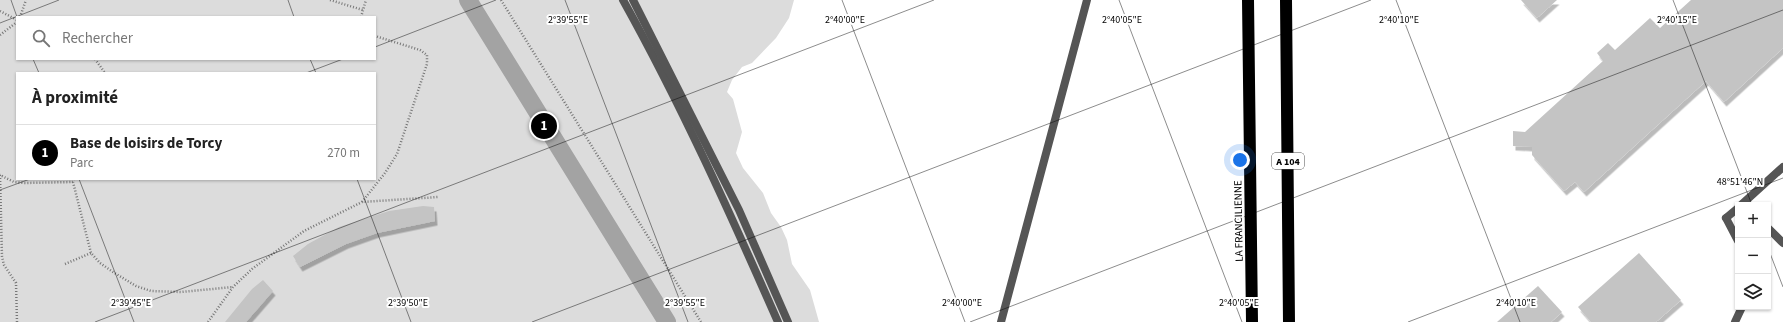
<!DOCTYPE html>
<html lang="fr">
<meta charset="utf-8">
<style>
body{margin:0;font-family:"Source Sans 3",sans-serif;background:#f6f6f6;color:#222}
.controls{position:absolute;right:12px;bottom:12px;display:grid;overflow:hidden;border-radius:0px;box-shadow:0 1px 3px #0004}
.controls button{width:36px;height:36px;display:grid;place-items:center;padding:0;border:0;border-bottom:1px solid #e0e0e0;background:#fff;color:#222;font:20px sans-serif}
.you{position:absolute;left:1240px;top:160px;width:14px;height:14px;margin:-10px;border:3px solid #fff;border-radius:50%;background:#1a73e8;box-shadow:0 0 0 6px #1a73e833}
.badge{display:grid;place-items:center;width:26px;height:26px;border-radius:50%;background:#000;color:#fff;font-size:13px;font-weight:700}
.pin{position:absolute;translate:-50% -50%;border:2px solid #fff;box-shadow:0 1px 4px #0006}
.list{margin:0;padding:0;list-style:none}
h2{display:flex;justify-content:space-between;align-items:center;height:52px;margin:0;padding:0 16px;font-size:17px}
h2 small{font-size:13px;font-weight:400;color:#767676}
.list li{display:grid;grid-template-columns:26px 1fr auto;gap:12px;align-items:center;box-sizing:border-box;height:56px;padding:0 16px;border-top:1px solid #e0e0e0}
.list b{display:block;font-size:15px;white-space:nowrap}
.list p{margin:0;font-size:13px;white-space:nowrap;color:#767676}
.list em{font-size:13px;font-style:normal;color:#767676}
.icon{flex:none;width:22px;height:22px;fill:none;stroke:currentColor;stroke-width:2;stroke-linecap:round;stroke-linejoin:round}
.map{position:relative;flex:none;width:1783px;height:322px;overflow:hidden}
.search{position:absolute;background:#fff;box-shadow:0 1px 3px #0004;left:16px;top:16px;width:360px;height:44px;display:flex;align-items:center;gap:10px;box-sizing:border-box;padding:0 14px;border-radius:0px;color:#767676;font-size:15px}
.panel{position:absolute;background:#fff;box-shadow:0 1px 3px #0004;left:16px;top:72px;width:360px;height:108px;border-radius:0px}
.map>svg:first-child{display:block}
.green{fill:#dcdcdc;fill-rule:evenodd}
.lines{fill:none;stroke-linecap:round;stroke-linejoin:round}
.canal{stroke:#a3a3a3;stroke-width:18}
.building{fill:#c4c4c4;filter:url(#shadow)}
.path{stroke:#777;stroke-width:2.5;stroke-dasharray:1 2;stroke-linecap:butt}
.service{stroke:#555;stroke-width:8}
.minor{stroke:#555;stroke-width:8}
.motorway{stroke:#000;stroke-width:12}
.ticks{fill:none;stroke:#000;stroke-width:1;stroke-opacity:0.45}
.labels{text-anchor:middle;stroke-width:4;stroke-linejoin:round;paint-order:stroke}
.shield{fill:#fff;stroke:#4c4c4c;stroke-width:1}
.shield-label{font-size:10px;font-weight:bold;fill:#000}
.street-label{font-size:11px;fill:#000;stroke:#fff}
.ticks-label{font-size:10px;text-anchor:middle;fill:#000;stroke:#fff;stroke-width:4;stroke-linejoin:round;paint-order:stroke}
</style>
<div class="map">
<svg width="1783" height="322" viewBox="0 0 1783 322">
<defs>
<filter id="shadow"><feDropShadow dx="2.5" dy="4.5" stdDeviation="0" flood-color="#0004"/></filter>
</defs>
<rect width="100%" height="100%" fill="#fff"/>
<path class="green" d="M0,0H794L789,18L776,38L752,63L742,67L732,80L727,92L733,99L742,132L736,153L743,168L763,193L771,213L781,227L787,240L792,264L810,290L819,322H0ZM17,17H375V59H17ZM17,73H375V179H17Z"/>
<g class="lines">
<polyline class="canal" points="468,0 667,322"/>
</g>
<g class="building">
<polygon points="1521,0 1557,0 1537,18"/>
<polygon points="1691,0 1783,0 1783,48 1724,102 1706,81 1584,192 1575,182 1564,191 1532,155 1532,147 1513,146 1513,131 1525,132 1603,61 1597,53 1608,43 1615,50 1650,18 1660,28"/>
<polygon points="423,206 434,207 435,221 377,233 346,244 300,267 293,256 308,244 339,227 389,211"/>
<polygon points="1639,253 1681,300 1656,322 1591,322 1578,307"/>
<polygon points="263,280 273,291 246,322 225,322 252,289"/>
<polygon points="1538,286 1562,312 1551,322 1497,322"/>
</g>
<g class="lines">
<g class="path">
<polyline points="330,0 363,10"/>
<polyline points="501,0 701,322"/>
<polyline points="0,11 17,20"/>
<polyline points="20,17 26,0"/>
<polyline points="361,17 366,0"/>
<polyline points="0,35 17,22"/>
<polyline points="95,59 105,73"/>
<polyline points="74,179 73,182 91,253 100,263 113,272 136,286 151,291 181,292 233,287"/>
<polyline points="362,202 385,173 397,154 427,64 427,55 420,50 375,36"/>
<polyline points="65,264 91,253"/>
<polyline points="17,322 16,283 4,265 2,257 0,175 14,182 25,183 73,182"/>
<polyline points="208,322 233,287 252,269 304,231 362,202 438,197"/>
</g>
<g class="service">
<path d="M623,0C681,104 730,213 778,322"/>
<polyline points="633,0 739,210 788,322"/>
<polyline points="1726,218 1738,241"/>
<polyline points="1768,228 1783,243"/>
<polyline points="1001,322 1087,0"/>
<polyline points="1735,322 1742,307"/>
</g>
<g class="minor">
<polyline points="1741,205 1783,167"/>
<polyline points="1726,218 1738,208"/>
</g>
<g class="motorway">
<polyline points="1248,0 1252,322"/>
<polyline points="1286,0 1289,322"/>
</g>
</g>
<path class="ticks" d="M11,0L17,17M288,0L294,17M565,0L688,322M842,0L965,322M1119,0L1242,322M1396,0L1520,322M1673,0L1752,205M0,23L59,0M375,47L496,0M33,59L39,73M310,59L316,73M306,73L343,59M79,179L134,322M357,179L411,322M0,190L30,179M1768,248L1783,287M95,322L934,0M532,322L1371,0M970,322L1783,10M1408,322L1783,178"/>
<g class="labels">
<rect class="shield" x="1272" y="153" width="32" height="16" rx="3"/>
<g class="shield-label">
<text x="1288" y="165">A 104</text>
</g>
<g class="street-label">
<text transform="translate(1238 221) rotate(-91)" y="4">LA FRANCILIENNE</text>
</g>
</g>
<g class="ticks-label">
<text x="568" y="23">2°39'55"E</text>
<text x="845" y="23">2°40'00"E</text>
<text x="1122" y="23">2°40'05"E</text>
<text x="1399" y="23">2°40'10"E</text>
<text x="1677" y="23">2°40'15"E</text>
<text x="1740" y="185">48°51'46"N</text>
<text x="131" y="306">2°39'45"E</text>
<text x="408" y="306">2°39'50"E</text>
<text x="685" y="306">2°39'55"E</text>
<text x="962" y="306">2°40'00"E</text>
<text x="1239" y="306">2°40'05"E</text>
<text x="1516" y="306">2°40'10"E</text>
</g>
</svg>
<div class="controls">
<button>+</button>
<button>−</button>
<button><svg class="icon" aria-label="layers" viewBox="0 0 24 24"><path d="M12 4l9 5-9 5-9-5zM3 14l9 5 9-5"/></svg></button>
</div>
<div class="you"></div>
<div class="pin badge" style="left:544px;top:126px">1</div>
<div class="search"><svg class="icon" aria-label="search" viewBox="0 0 24 24"><circle cx="10" cy="10" r="6"/><path d="M15 15l6 6"/></svg>Rechercher</div>
<section class="panel">
<h2>À proximité<small></small></h2>
<ul class="list">
<li><span class="badge">1</span><div><b>Base de loisirs de Torcy</b><p>Parc</p></div><em>270 m</em></li>
</ul>
</section>
</div>
